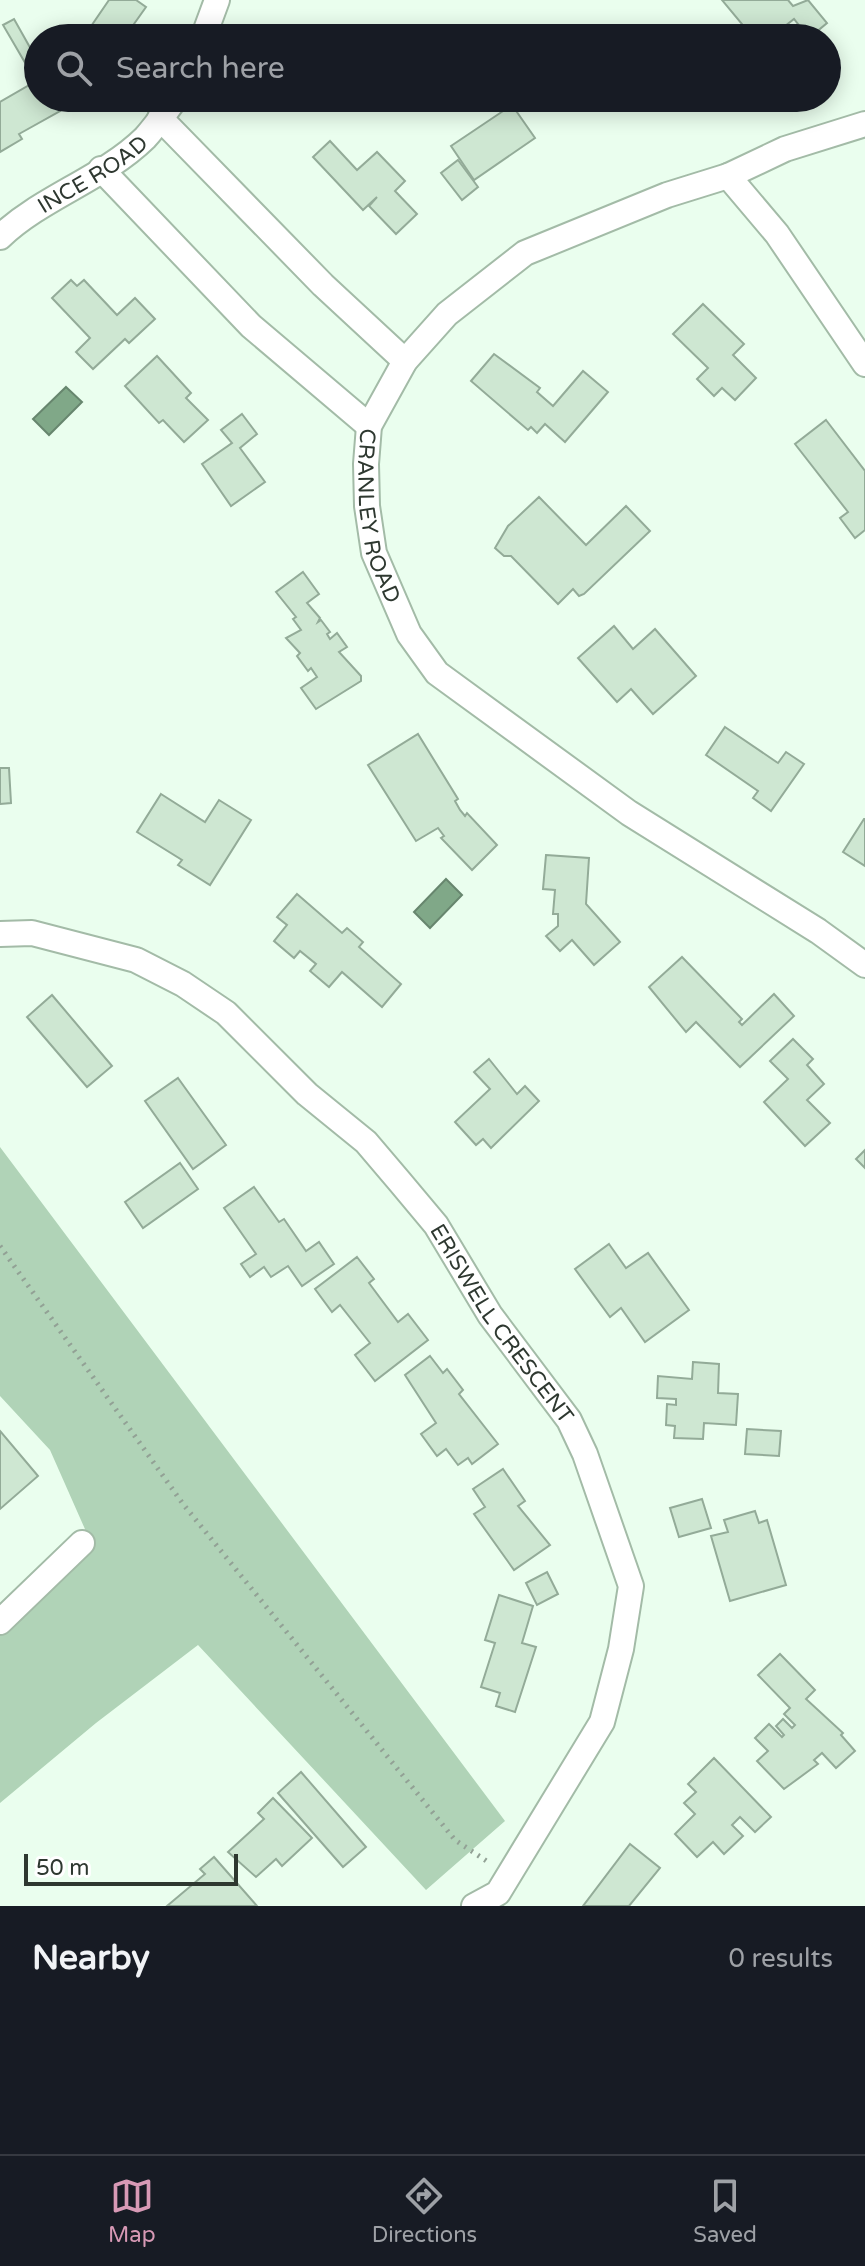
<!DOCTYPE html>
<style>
body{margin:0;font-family:"Varela Round",sans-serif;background:#242831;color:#f1f3f6}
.scale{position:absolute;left:24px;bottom:20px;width:214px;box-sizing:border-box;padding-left:8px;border:4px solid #2e3830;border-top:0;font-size:22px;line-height:28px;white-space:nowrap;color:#2e3830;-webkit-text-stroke:6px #fff;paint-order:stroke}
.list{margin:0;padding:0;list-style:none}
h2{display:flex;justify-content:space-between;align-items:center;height:104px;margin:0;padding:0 32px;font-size:34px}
h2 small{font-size:26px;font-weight:400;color:#9ea1a6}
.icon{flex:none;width:44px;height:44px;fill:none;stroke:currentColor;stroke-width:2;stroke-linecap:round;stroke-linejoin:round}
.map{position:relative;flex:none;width:865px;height:1906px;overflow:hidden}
.search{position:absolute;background:#171b24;box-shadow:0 4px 20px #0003;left:24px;right:24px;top:24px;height:88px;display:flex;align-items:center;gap:20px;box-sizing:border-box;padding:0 28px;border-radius:44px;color:#9ea1a6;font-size:30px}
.sheet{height:248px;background:#171b24}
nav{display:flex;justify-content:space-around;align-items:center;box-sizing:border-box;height:112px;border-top:2px solid #363941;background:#171b24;font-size:22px;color:#9ea1a6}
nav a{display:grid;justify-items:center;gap:4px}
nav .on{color:#d799b5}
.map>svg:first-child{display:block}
.green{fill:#b0d3b7}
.water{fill:#80a888;stroke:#67866e;stroke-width:2}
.building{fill:#cee7d2;stroke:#93ab98;stroke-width:2}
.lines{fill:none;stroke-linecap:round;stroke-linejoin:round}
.street-casing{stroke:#a3bba7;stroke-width:28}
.path{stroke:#92a195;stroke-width:5;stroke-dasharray:2 6;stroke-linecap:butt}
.street{stroke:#fff;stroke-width:24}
.labels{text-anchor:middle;stroke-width:6;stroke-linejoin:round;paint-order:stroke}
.street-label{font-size:22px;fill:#2e3830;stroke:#fff}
</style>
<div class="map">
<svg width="865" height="1906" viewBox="0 0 865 1906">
<rect width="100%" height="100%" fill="#eafeee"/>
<polygon class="green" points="0,1147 505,1821 426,1890 198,1645 96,1723 0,1803 0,1631 92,1545 50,1450 0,1396"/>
<g class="water">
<polygon points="66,387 82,402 49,435 33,419"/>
<polygon points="446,879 462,895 430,928 414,912"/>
</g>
<g class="building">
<polygon points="109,0 136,0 146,7 124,38 83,38"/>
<polygon points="722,0 788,0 793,6 808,0 827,23 809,38 794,19 770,38 753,38 749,33 743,38 724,38 742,24"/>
<polygon points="14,19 37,60 27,66 3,25"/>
<polygon points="589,31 592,38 573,38"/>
<polygon points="38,80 38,98 53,98 60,111 19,134 22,139 0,152 0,102"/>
<polygon points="512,105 535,138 474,180 451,146"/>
<polygon points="330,141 357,170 377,152 405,181 395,191 417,214 396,234 369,206 377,197 363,210 313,157"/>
<polygon points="458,160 478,187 462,200 441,173"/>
<polygon points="71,280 77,286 84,280 117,315 135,298 155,319 129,343 125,339 93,369 76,352 90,338 52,298"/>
<polygon points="703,304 744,344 733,355 756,378 735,400 722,388 714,396 697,379 708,368 673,334"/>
<polygon points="494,354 540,388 537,392 553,406 583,371 608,392 565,442 545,424 537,433 531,427 528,430 471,381"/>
<polygon points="157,356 191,393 186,398 208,420 184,442 163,420 159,423 125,386"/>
<polygon points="242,414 257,434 240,448 265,482 231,506 202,464 232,443 221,430"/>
<polygon points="826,420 865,471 865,530 855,538 840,518 848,512 795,444"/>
<polygon points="539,497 586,545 626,506 650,531 584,594 579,596 573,589 558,604 511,556 504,556 495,548 508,526"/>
<polygon points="303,572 319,594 307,603 320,618 318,622 321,620 330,632 327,634 330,639 337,633 347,647 339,652 361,676 361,681 316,709 301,688 317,677 311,668 308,671 297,656 300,653 286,638 301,630 293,619 296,617 276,592"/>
<polygon points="614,626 633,649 655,629 696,676 653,714 631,689 617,702 578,658"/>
<polygon points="725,727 778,763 786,752 804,764 771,811 753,798 758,791 706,755"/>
<polygon points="418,734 458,799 455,801 460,810 465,816 467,813 497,845 472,870 441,838 444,836 438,828 416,841 368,765"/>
<polygon points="0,768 9,768 11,803 0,804"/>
<polygon points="161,794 205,822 219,800 251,820 210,885 178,865 182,860 137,832"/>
<polygon points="864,819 865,819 865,866 843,852"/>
<polygon points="546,855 589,858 586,904 620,942 594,965 572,940 560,951 546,936 558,926 558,914 553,914 555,890 543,889"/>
<polygon points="297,894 342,933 347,928 363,942 359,947 401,984 382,1007 342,972 329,987 310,971 316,964 300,951 294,958 274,941 287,925 277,917"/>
<polygon points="682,957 742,1019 739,1022 742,1025 774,994 794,1016 740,1067 696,1022 686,1032 649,987"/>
<polygon points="52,995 112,1066 87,1087 27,1017"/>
<polygon points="793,1039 813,1059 807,1065 824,1084 807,1100 830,1123 805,1146 764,1102 788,1079 770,1061"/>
<polygon points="489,1059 517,1094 525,1086 539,1101 491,1148 483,1139 476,1145 455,1122 490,1089 474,1072"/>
<polygon points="178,1078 226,1145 193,1169 145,1101"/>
<polygon points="865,1150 865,1168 856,1159"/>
<polygon points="180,1163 198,1189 143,1228 125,1202"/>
<polygon points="254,1187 279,1222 284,1219 306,1251 319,1242 334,1264 302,1286 288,1266 271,1277 264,1267 250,1277 241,1264 256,1254 224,1208"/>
<polygon points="609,1244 626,1268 648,1253 689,1310 645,1342 621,1308 610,1317 575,1269"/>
<polygon points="357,1257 374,1279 369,1283 398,1322 408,1314 428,1340 375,1381 355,1355 370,1343 340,1305 332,1312 315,1289"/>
<polygon points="430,1356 443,1373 447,1369 463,1390 459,1394 498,1444 472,1464 468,1458 458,1465 446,1449 437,1456 421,1434 436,1423 405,1375"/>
<polygon points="693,1362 719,1364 718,1393 738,1394 736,1425 704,1423 703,1439 674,1438 675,1426 666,1425 667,1404 676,1405 676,1399 657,1398 658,1376 692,1379"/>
<polygon points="747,1429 781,1431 779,1456 745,1454"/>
<polygon points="0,1431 38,1476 0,1509"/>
<polygon points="503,1469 525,1501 518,1506 550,1545 514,1570 474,1514 485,1507 473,1489"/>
<polygon points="702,1499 711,1528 679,1537 670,1508"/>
<polygon points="755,1511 759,1523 767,1520 786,1585 730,1601 711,1536 728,1532 724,1520"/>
<polygon points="547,1572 558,1594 537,1605 526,1583"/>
<polygon points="499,1595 533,1606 522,1643 536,1647 515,1712 496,1706 500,1693 481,1687 495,1643 485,1640"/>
<polygon points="780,1654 815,1690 806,1699 843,1733 841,1735 855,1751 836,1768 822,1753 814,1760 818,1764 784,1789 757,1761 768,1751 755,1738 769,1724 782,1737 784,1735 776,1726 783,1719 792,1728 795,1725 784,1714 790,1708 758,1675"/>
<polygon points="714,1758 771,1817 755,1832 740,1817 732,1825 743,1836 724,1854 713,1842 697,1857 675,1834 695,1814 684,1803 696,1792 688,1784"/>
<polygon points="301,1772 366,1847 343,1867 278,1793"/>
<polygon points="273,1798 312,1838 282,1866 276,1859 256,1877 228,1852 264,1819 258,1813"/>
<polygon points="630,1844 660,1868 629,1906 583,1906"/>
<polygon points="214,1857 257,1906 167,1906 205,1874 200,1869"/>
</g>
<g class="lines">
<defs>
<g id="street">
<polyline points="203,38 217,0"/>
<polyline points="160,118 323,285 405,361"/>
<path id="s1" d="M865,124L785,149L728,176L667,195L525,253L447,314L405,361L369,426L366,464L367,506L374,553L409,634L437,673L629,813L818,931L865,965"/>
<polyline points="101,169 251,326 369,426"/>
<polyline points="728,176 777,234 865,364"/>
<path id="s2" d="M0,237C42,197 103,179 145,138C156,126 166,111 176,98"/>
<path id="s3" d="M0,934L32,933L136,960L183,984L226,1013L307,1094L366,1142L400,1182L436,1225L490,1315L569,1420L585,1454L631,1586L621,1649L602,1722L498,1893L474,1906"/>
<polyline points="0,1622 82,1543"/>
</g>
</defs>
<use href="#street" class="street-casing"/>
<polyline class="path" points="0,1246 183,1504 455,1840 488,1862"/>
<use href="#street" class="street"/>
</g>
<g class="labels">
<g class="street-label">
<text dy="8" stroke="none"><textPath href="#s2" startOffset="112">INCE ROAD</textPath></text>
<text dy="8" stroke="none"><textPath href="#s1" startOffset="692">CRANLEY ROAD</textPath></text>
<text dy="8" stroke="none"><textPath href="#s3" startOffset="662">ERISWELL CRESCENT</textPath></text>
</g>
</g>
</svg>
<div class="scale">50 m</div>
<div class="search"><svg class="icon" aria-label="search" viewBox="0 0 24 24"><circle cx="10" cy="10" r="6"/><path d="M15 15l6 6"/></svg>Search here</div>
</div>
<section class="sheet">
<h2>Nearby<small>0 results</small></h2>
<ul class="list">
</ul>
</section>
<nav>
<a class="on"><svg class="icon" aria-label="map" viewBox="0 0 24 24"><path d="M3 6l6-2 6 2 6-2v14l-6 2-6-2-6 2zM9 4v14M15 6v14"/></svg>Map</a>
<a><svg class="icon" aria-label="directions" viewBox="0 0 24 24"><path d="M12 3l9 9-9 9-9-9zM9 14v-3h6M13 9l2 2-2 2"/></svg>Directions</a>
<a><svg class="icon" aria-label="saved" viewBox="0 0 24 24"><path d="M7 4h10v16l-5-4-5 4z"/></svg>Saved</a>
</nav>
